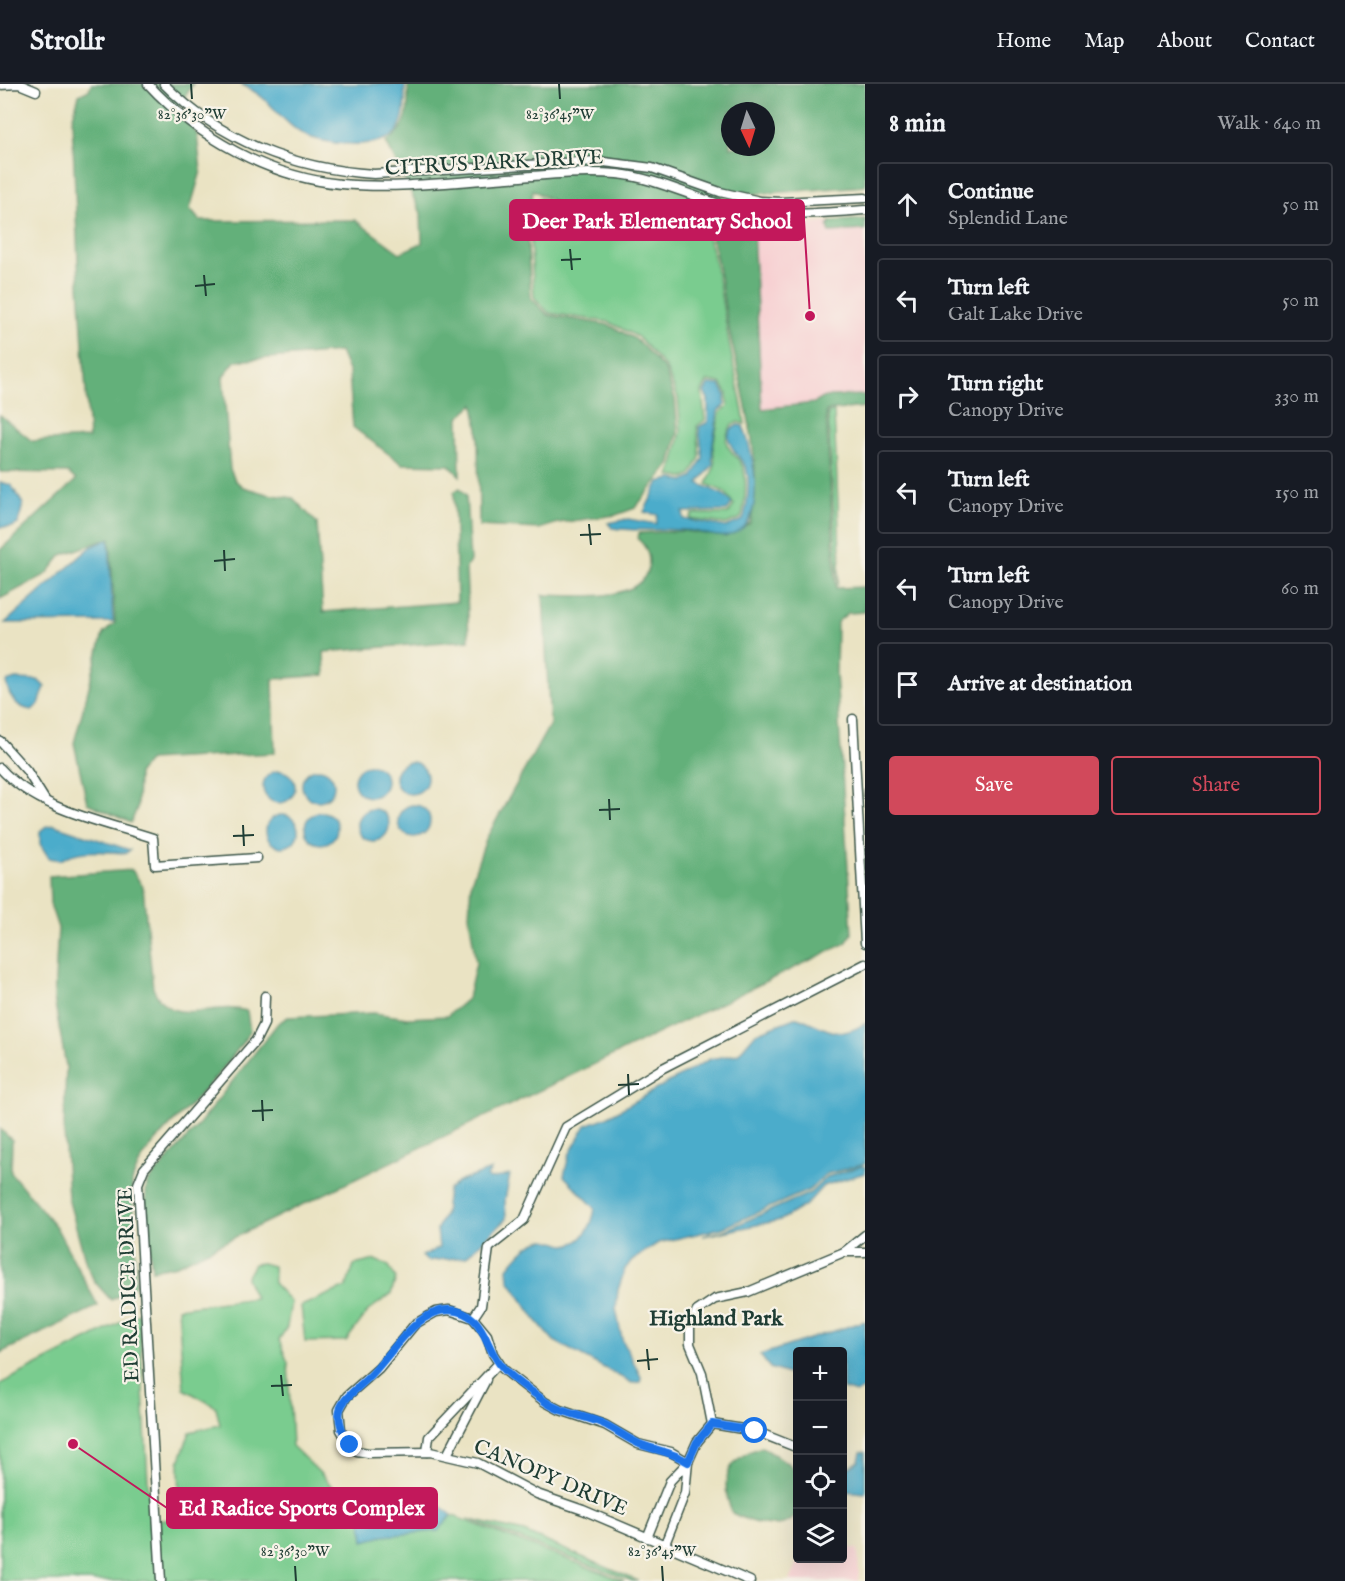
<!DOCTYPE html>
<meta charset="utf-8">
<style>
body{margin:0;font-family:"IM FELL English",serif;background:#242831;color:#f1f3f6}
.controls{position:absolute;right:18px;bottom:18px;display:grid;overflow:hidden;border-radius:6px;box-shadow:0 6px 24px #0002}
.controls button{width:54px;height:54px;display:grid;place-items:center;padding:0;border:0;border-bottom:2px solid #363941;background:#171b24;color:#f1f3f6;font:30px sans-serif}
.compass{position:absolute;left:721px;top:18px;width:54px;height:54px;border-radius:50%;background:#171b24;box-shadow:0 6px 24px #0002;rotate:176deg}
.stop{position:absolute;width:18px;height:18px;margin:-14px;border:4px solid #1a73e8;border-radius:50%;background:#fff}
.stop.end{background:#1a73e8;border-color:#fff;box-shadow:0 2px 6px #0008}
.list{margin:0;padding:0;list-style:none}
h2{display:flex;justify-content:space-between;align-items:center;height:78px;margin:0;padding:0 24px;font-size:26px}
h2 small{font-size:20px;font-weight:400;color:#9ea1a6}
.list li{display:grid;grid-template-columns:39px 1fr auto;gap:18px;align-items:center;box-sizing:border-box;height:84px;margin:0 12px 12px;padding:0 12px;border:2px solid #363941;border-radius:6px}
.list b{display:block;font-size:22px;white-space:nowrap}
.list p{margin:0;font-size:20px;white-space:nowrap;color:#9ea1a6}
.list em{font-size:20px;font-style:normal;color:#9ea1a6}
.actions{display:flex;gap:12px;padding:18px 24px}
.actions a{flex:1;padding:14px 0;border:2px solid #d1495b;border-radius:6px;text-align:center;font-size:21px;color:#d1495b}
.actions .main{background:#d1495b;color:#fff}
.icon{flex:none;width:33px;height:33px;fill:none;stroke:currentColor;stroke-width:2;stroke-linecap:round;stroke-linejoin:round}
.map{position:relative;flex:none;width:865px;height:1497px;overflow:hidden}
header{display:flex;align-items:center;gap:36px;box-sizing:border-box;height:84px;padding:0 30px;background:#171b24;border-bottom:2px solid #363941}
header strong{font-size:28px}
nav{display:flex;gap:33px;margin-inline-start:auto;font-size:21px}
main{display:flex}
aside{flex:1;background:#171b24}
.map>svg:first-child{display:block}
.built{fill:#f7cfd1}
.green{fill:#7acc8f;stroke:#4c8462;stroke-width:1.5}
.forest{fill:#63b07a;stroke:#417657;stroke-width:1.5;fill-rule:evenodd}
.water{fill:#4caccb;stroke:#367480;stroke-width:1.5}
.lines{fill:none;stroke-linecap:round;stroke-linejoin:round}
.minor-casing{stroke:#3d5649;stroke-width:11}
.minor{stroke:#fff;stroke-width:8}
.route{stroke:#1a73e8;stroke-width:8}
.ticks{fill:none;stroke:#1f3d34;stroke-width:2}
.labels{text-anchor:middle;stroke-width:4.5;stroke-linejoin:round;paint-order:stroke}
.street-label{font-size:21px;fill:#1f3d34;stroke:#f7f3e8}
.neighbourhood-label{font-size:22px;font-weight:bold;fill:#1f3d34;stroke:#f7f3e8}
.ticks-label{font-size:15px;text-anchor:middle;fill:#1f3d34;stroke:#f7f3e8;stroke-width:4.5;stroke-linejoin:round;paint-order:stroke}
.leader{fill:none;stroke:#c2185b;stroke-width:2}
.callout-dot{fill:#c2185b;stroke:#f7f3e8;stroke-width:2}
.callout{fill:#c2185b;stroke:#c2185b;stroke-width:2}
.callout-label{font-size:22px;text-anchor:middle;font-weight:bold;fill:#fff}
</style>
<header>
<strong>Strollr</strong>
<nav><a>Home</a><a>Map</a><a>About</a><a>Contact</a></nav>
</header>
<main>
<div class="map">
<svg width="865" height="1497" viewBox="0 0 865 1497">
<rect width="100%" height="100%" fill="#f7f3e8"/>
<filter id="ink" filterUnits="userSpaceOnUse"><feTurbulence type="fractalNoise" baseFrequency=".0167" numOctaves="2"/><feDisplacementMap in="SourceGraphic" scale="12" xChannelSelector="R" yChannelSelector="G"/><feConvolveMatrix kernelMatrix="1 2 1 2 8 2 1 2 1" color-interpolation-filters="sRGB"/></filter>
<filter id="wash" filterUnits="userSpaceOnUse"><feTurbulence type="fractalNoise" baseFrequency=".008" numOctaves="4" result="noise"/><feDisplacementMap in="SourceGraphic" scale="24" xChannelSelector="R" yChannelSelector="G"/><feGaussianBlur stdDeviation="1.35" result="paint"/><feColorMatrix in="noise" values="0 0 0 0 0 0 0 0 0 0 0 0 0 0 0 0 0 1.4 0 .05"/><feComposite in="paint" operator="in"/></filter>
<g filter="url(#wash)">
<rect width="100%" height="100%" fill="#eae3c3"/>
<g class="built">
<polygon points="865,135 865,322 761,328 750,143"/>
<polygon points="843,1463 858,1465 859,1497 790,1497 799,1475 842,1474"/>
</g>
<g class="green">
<path d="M541,114C551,119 563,129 574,132C610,141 659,128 695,121C715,161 718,196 726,240C731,274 740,306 745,340L738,338L732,341C716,365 738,367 744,386C747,399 745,422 741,434L726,440L690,435L693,430H728L734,421L725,408L707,400L715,381L713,362L720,329L728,322L727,309L721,299L708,297L702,307L705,336L697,342L700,373L690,392L685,394L670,392L681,348L678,314L666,284L638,253L609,238L549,229L534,213L530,147L536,115Z"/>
<polygon points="834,328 840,469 838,501 828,329"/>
<polygon points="375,1176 389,1182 396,1194 391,1210 369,1226 346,1257 305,1258 301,1222 346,1203 354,1181"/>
<polygon points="262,1179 273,1182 274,1200 291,1218 287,1243 279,1256 288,1279 292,1362 319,1388 349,1422 180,1433 179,1378 190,1348 220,1341 216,1323 184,1305 178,1224 255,1214 246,1194 254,1180"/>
<polygon points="139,1229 150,1437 422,1420 624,1497 0,1497 0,1300"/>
<polygon points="467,1435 524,1448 638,1497 632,1497"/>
</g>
<g class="forest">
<path d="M91,0H193L178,24L197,50L201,87L190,125L200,137L355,136L400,169L422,159L421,129L386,58C409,43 409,26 408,0H865V102L713,113L664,126L598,131L573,129L533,106L527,147L531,214L548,231L609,241L637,256L665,286L675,315L678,348L670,381L635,424L616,431L558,439L539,445L479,442L478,345L474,320L459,333L460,392L449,381L402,380L353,343L349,289L340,268L235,277L223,293L230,385L235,396L243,403L267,410L293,414L317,439L323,528L457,518L454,408L460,404L466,411L470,477L466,484L469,556L324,568L325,591L273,595L275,669L149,676L138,690L137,724L131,739L87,719L74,659L103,550L115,539L110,454L62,471L47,490L0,515V466L76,396L68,389L0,388V331L32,357L89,354L79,200L72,36L79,11L89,6ZM730,27H766V63H730Z"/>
<polygon points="865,135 865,146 830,148 828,143 831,137"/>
<path d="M750,143L753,146L762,325L814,319L822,314L830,312L865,311V323L826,327L836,504L865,503V528L848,529L837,538L836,589L852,850L846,859L177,1181L152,1186L145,1121L147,1099L195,1045L278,939L288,933L374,929L407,934L447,932L468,914L476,879L469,832L471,798L486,755L550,640L543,511C571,511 641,520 648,484C651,472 647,463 638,455L639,449L684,447L726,453L750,439C767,384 739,297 728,241C722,209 720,183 711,151L715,144L725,146Z"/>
<path d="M132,786L143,803L153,904C172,947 212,916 247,927L250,947C234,973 215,995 194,1017C173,1040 139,1067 132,1098L136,1198L132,1205L111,1216L94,1197L86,1179L68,1114L64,1046L66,982L54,914L58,844L50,820L49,792Z"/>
<polygon points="0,1045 12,1056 11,1089 56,1143 98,1222 0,1269"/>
<path d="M762,1363L789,1380L797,1390C798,1400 801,1419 797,1428C787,1452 747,1437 732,1429C719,1395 727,1374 762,1363Z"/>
</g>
<g class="water">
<path d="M240,0H405C404,16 407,30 398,45C385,68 320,61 301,49C277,34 271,13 240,0Z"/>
<path d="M709,300L720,301L725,310V321L718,327C716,349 710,358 713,381L698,399L724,411L732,419L727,427L683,428L684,435L726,443L743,436C747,423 751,397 746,384C740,371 715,352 738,341L743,342C754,370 770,445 726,452C713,454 699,446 685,446C660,444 637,448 612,444L608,439L628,435L656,440L658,431L644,428L659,398L671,395L685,397L692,394L703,374L699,343L708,338V315L704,308Z"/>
<polygon points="0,398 11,401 23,420 18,440 12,443 0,443"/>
<polygon points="109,455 113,538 5,539 91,463"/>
<path d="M16,595L38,596L45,603L39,620L32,626C16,624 9,613 6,598Z"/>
<circle cx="411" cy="694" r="16"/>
<circle cx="370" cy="697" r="16"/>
<circle cx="318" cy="701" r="16"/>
<circle cx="279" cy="703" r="16"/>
<circle cx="414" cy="737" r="16"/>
<circle cx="373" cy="741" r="16"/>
<circle cx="321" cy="744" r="16"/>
<circle cx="282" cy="747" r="16"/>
<path d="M54,741L130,766L126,769C106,768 77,764 61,776L49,774L40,760V748L45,743Z"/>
<path d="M797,933C824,942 837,959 865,939V1080L826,1090L809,1106L722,1144L658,1159L632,1176L625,1185L618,1206L616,1225L622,1255L641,1293L640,1298L632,1299L554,1257L536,1236L509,1196L508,1184C517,1173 528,1158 544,1156C552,1155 558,1161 566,1161C584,1160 593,1139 595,1124L564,1092L569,1071L586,1041L607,1033L710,975L738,970L756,949Z"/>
<polygon points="862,1082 865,1083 865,1089 823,1102 806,1121 781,1136 703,1152 723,1147 810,1109 827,1093"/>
<polygon points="491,1086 487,1092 490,1095 510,1091 505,1116 506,1135 466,1173 427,1177 422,1172 439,1164 437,1145 445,1129 448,1106 458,1098"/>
<polygon points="865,1237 865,1304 856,1309 843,1305 842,1268 798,1268 797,1293 770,1284 760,1271"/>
<polygon points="861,1368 865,1368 865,1409 843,1407 843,1388 859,1377"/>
<polygon points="430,1421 441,1423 452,1431 438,1447 383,1452 364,1457 362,1438 352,1425"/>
</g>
</g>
<g filter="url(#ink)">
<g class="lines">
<defs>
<g id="minor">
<path d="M148,0C197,53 268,93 341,100C396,105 453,98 508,94C544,91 581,87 617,90C658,94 694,115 734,124C778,133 821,129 865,126"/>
<path d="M164,0C220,57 295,85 374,90L596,77L652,84L720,108L760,117L781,118L865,114"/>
<polyline points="0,1 19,0 36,7"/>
<polyline points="853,635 865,859"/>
<polyline points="0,657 27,687 45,716"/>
<path d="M0,684C38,726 101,737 153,754L155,781L257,774"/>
<polyline points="844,1168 865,1151"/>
<polyline points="473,1234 481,1222 489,1164 524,1136 566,1043 663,984 865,880"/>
<polyline points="712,1340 755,1347 798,1364"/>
<polyline points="427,1368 429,1353 499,1279"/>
<polyline points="447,1371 486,1296"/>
<polyline points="688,1378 671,1368 638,1360 605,1341 560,1326 545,1318 503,1285 493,1270 487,1251 473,1234 449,1226 436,1228 415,1240 379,1284 347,1312 339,1326 341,1346 350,1361 357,1367 368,1369 430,1368 478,1379 537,1410 583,1426 750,1497"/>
<polyline points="647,1454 670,1397 688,1378 697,1358 712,1340 702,1289 690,1260 690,1242 697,1227 715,1215 748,1208 844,1168 865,1168"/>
<polyline points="665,1460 685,1409 688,1378"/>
<polyline points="161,1497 138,1100 144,1085 256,956 264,940 265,912"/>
</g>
</defs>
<use href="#minor" class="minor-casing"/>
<use href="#minor" class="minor"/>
</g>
</g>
<g class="lines" filter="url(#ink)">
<path class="route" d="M350,1361C328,1325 342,1318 368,1294C390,1273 416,1225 449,1226C487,1228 483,1264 504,1285C515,1297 530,1306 543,1316C562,1331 586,1331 606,1341C618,1347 629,1356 642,1361C658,1367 673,1368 688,1378L697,1358L712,1340L755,1347"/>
</g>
<path class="ticks" d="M191,0L192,15M559,0L560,15M570,165L572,186M561,176L581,175M204,191L206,212M195,202L215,200M589,440L591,461M580,451L601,450M224,466L225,487M214,477L235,475M609,715L610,736M599,726L620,725M243,741L244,762M233,752L254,751M628,990L629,1011M618,1001L639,1000M262,1016L263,1037M252,1027L273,1026M647,1265L649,1286M637,1277L658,1275M281,1291L283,1312M271,1302L292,1301M295,1482L296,1497M662,1482L663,1497"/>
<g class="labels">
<g class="street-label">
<text transform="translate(494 78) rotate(-3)" y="7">CITRUS PARK DRIVE</text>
<text transform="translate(128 1201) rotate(-92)" y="7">ED RADICE DRIVE</text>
<text transform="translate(551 1393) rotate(23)" y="7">CANOPY DRIVE</text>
</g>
<g class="neighbourhood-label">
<text x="716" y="1241">Highland Park</text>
</g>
</g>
<g class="ticks-label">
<text x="192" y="35">82°36'30"W</text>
<text x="560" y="35">82°36'45"W</text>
<text x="295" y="1472">82°36'30"W</text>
<text x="662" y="1472">82°36'45"W</text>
</g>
<path class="leader" d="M810 232L804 136M73 1360L167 1424"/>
<g class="callout-dot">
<circle cx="810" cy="232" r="6"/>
<circle cx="73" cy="1360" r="6"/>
</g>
<g class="callout">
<rect x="510" y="116" width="294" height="40" rx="6"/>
<rect x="167" y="1404" width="270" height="40" rx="6"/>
</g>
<g class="callout-label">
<text x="657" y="144">Deer Park Elementary School</text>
<text x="302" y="1431">Ed Radice Sports Complex</text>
</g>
</svg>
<div class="controls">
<button>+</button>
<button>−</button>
<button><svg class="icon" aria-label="locate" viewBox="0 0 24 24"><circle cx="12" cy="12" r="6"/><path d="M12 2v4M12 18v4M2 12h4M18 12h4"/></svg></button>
<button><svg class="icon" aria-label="layers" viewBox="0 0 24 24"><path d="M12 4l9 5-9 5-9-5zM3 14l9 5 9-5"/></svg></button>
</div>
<svg class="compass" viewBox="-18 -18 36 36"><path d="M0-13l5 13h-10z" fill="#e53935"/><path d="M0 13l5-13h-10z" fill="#9ea1a6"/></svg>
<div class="stop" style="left:755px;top:1347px"></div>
<div class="stop end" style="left:350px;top:1361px"></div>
</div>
<aside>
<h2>8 min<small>Walk · 640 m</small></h2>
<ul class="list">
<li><svg class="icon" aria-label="ahead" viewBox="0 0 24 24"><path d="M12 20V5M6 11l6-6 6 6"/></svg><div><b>Continue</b><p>Splendid Lane</p></div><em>50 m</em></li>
<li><svg class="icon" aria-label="left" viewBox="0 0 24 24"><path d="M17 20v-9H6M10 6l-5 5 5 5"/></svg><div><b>Turn left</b><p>Galt Lake Drive</p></div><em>50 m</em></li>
<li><svg class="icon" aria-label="right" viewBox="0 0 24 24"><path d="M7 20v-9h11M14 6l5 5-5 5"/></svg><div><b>Turn right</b><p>Canopy Drive</p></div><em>330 m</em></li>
<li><svg class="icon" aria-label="left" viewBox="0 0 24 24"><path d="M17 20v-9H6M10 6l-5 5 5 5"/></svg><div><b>Turn left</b><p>Canopy Drive</p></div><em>150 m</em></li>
<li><svg class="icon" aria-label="left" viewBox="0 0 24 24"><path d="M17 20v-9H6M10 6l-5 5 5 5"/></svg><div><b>Turn left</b><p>Canopy Drive</p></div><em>60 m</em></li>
<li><svg class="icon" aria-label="arrive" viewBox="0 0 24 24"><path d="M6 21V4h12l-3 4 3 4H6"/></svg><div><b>Arrive at destination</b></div></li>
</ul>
<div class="actions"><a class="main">Save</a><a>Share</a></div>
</aside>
</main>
